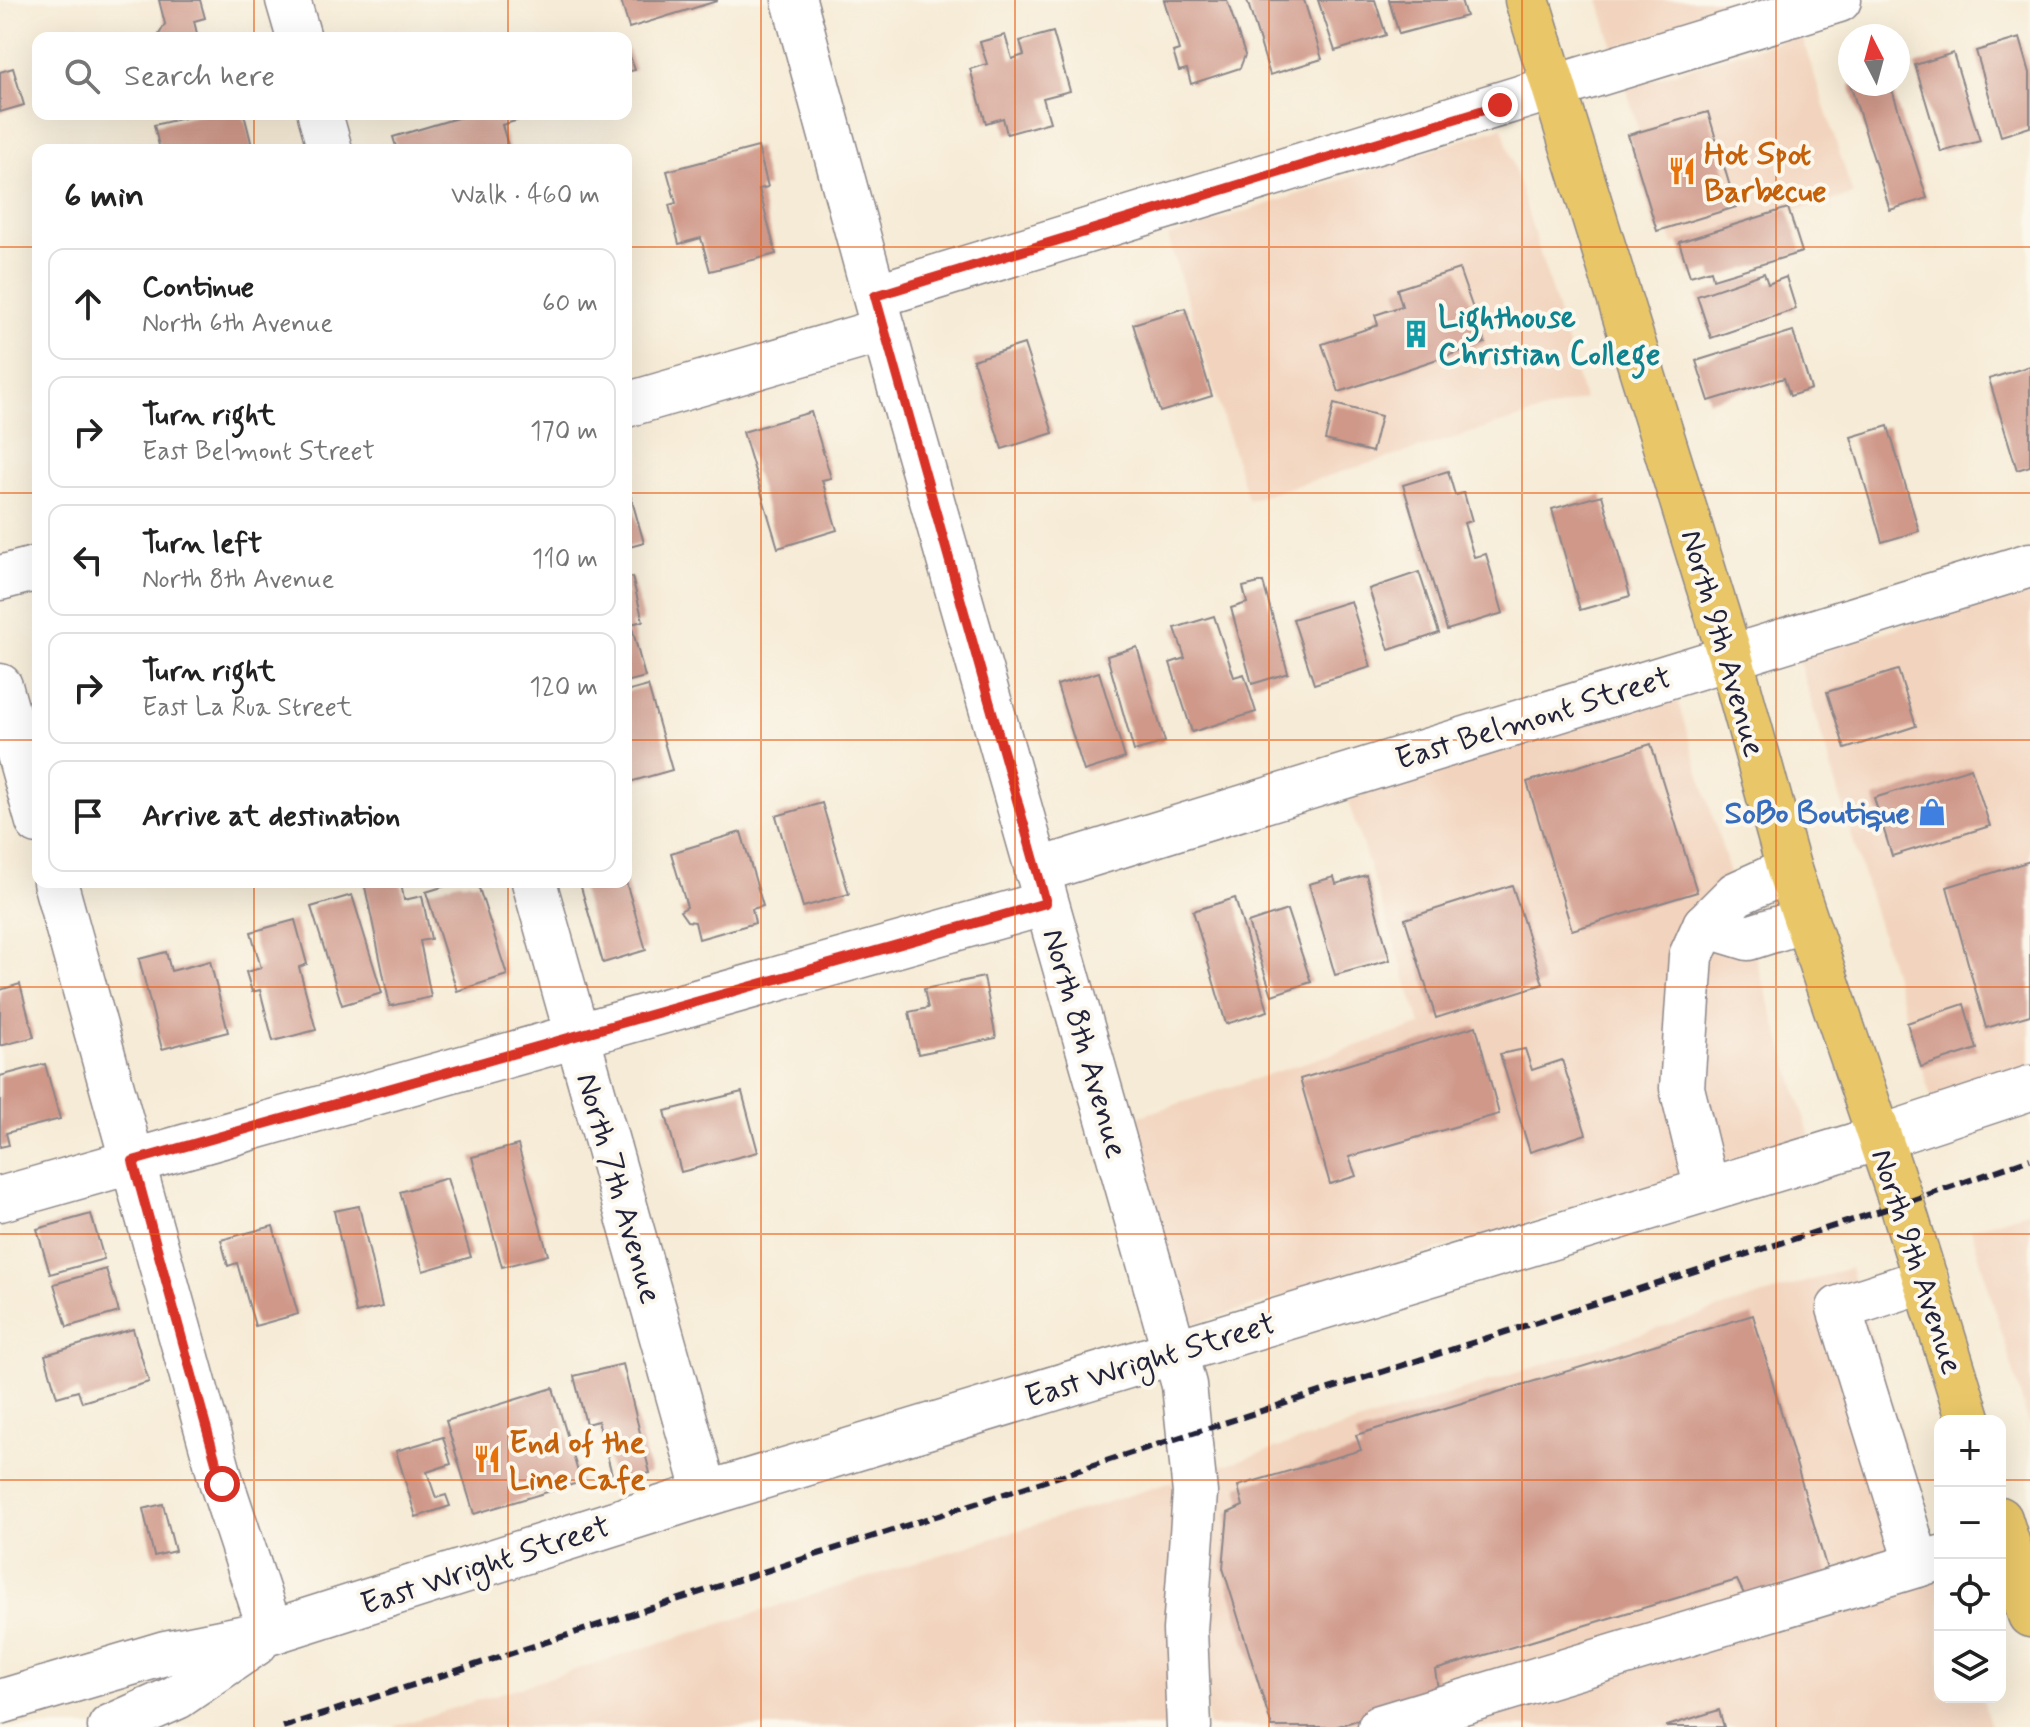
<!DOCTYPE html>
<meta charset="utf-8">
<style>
body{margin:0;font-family:Mynerve,sans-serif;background:#f6f6f6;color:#222}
.controls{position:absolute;right:24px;bottom:24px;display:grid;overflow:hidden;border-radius:16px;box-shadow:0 8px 32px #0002}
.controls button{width:72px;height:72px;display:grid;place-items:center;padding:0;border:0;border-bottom:2px solid #e0e0e0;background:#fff;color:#222;font:40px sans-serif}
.compass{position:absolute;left:1838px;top:24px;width:72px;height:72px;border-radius:50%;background:#fff;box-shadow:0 8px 32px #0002;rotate:354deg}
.stop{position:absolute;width:24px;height:24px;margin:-18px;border:6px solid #d93025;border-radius:50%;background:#fff}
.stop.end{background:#d93025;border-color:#fff;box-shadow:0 2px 8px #0008}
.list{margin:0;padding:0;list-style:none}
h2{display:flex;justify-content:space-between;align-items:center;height:104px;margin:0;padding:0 32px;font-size:34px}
h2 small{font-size:26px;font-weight:400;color:#767676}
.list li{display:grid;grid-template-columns:52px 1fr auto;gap:24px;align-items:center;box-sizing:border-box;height:112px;margin:0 16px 16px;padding:0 16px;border:2px solid #e0e0e0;border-radius:16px}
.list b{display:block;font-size:30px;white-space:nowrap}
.list p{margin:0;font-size:26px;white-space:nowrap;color:#767676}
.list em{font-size:26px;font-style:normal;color:#767676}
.icon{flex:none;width:44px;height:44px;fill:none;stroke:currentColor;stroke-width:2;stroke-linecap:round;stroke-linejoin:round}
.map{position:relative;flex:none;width:2030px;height:1727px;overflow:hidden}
.search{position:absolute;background:#fff;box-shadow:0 8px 32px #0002;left:32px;top:32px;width:600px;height:88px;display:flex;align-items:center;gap:20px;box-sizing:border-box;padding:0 28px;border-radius:16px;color:#767676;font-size:30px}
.panel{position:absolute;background:#fff;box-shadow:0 8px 32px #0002;left:32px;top:144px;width:600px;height:744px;border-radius:16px}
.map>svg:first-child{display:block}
.built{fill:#f2d4be}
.building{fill:#cf9889}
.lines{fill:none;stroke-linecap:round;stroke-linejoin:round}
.minor-casing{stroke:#8c8688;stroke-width:47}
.major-casing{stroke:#8c8688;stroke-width:47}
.minor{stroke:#fff;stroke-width:44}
.major{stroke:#e9c769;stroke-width:44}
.rail{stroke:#22223b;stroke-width:6;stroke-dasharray:12 6;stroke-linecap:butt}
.route{stroke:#d93025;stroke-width:10}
.grid{fill:none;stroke:#e8590c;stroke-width:2;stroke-opacity:0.55}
.labels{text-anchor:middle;stroke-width:8;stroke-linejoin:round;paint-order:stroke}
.food-label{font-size:32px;font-weight:bold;fill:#c56008;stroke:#fbf7ec;text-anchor:start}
.culture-label{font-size:32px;font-weight:bold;fill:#0d838f;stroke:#fbf7ec;text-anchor:start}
.street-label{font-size:32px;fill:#22223b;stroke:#fbf7ec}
.shop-label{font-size:32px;font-weight:bold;fill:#366cbe;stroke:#fbf7ec;text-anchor:end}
</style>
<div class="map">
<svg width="2030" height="1727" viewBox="0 0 2030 1727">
<rect width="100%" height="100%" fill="#fbf7ec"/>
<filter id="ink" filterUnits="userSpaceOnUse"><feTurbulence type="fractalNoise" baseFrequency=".0125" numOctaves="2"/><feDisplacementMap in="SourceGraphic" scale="16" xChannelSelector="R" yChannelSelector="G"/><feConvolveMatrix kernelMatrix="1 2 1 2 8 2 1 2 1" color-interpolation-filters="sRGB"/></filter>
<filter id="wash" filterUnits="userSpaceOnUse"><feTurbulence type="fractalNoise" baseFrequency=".006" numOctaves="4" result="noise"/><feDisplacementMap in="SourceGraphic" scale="32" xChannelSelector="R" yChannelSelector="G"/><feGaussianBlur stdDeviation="1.8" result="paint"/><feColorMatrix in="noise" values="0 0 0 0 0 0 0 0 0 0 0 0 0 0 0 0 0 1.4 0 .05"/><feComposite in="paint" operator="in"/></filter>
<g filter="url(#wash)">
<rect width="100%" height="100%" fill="#f6ebd6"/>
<g class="built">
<polygon points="1599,0 1766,0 1613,47"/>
<polygon points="1801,34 1853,195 1673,244 1626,88"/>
<polygon points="1502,127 1584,399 1248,500 1168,237"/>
<polygon points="2030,588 2030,1065 1931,1098 1798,658"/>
<polygon points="1676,696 1810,1136 1187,1326 1128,1120 1421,1025 1347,798"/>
<polygon points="2030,1211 2030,1427 1971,1229"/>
<polygon points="1850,1268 1940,1561 1940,1697 1982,1697 1991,1727 1208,1727 1204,1667 1211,1469"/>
<polygon points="1175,1481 1170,1727 393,1727"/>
</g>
<g id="blocks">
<g class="building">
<polygon points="159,0 200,0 205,18 194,21 198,38 157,38 165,24"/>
<polygon points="621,0 717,0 717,1 629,28"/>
<polygon points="1164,0 1227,0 1245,55 1240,68 1191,84 1187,69 1179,71 1173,52 1179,50"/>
<polygon points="1247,0 1304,0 1322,59 1270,75"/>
<polygon points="1318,0 1375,0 1386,35 1335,51"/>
<polygon points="1389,0 1461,0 1466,16 1399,34"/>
<polygon points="1053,32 1070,91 1043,98 1050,122 1007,134 1003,118 986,123 970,69 987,64 980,42 1005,35 1012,59 1024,55 1020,41"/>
<polygon points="2020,38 2030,73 2030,127 2001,136 1976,51"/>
<polygon points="626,45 635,70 626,72"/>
<polygon points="1953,53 1980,141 1941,152 1915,65"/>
<polygon points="13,68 24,105 0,112 0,72"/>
<polygon points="1850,84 1890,84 1927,198 1890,210"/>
<polygon points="1708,112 1736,207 1657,231 1628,135"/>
<polygon points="201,114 244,114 253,150 160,150 154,125"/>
<polygon points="464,114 535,115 502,125 509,149 505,150 397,150 393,137 464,116"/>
<polygon points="758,147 768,187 759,189 776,254 710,271 701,238 679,244 669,205 676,203 667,171"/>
<polygon points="1788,208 1802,252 1713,279 1711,270 1690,276 1679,242"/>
<polygon points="1459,269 1485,343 1339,392 1322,344 1378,325 1375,315 1402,306 1397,289"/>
<polygon points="1764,273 1768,284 1786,277 1796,309 1711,338 1697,296"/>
<polygon points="1185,308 1212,396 1160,412 1133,324"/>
<polygon points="1793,331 1811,389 1790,396 1784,378 1709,401 1696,361"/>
<polygon points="1024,344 1053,433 1002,449 973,360"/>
<polygon points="2030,366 2030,466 2017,470 1989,379"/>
<polygon points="1334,404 1381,416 1372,452 1325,440"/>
<polygon points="811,412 831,478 822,480 837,530 778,548 743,432"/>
<polygon points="1888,426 1919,531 1882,542 1851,437"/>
<polygon points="1448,471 1455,495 1464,493 1472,521 1464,523 1474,557 1486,554 1503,613 1447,630 1403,485"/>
<polygon points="626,490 629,490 644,543 626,548"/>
<polygon points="1602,495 1630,596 1580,610 1552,509"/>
<polygon points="1419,572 1439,633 1389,650 1369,589"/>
<polygon points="632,577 643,621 631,624 645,677 626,682 626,579"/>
<polygon points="1263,582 1288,673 1252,684 1231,608 1247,603 1243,587"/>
<polygon points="1351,601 1371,667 1314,684 1293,619"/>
<polygon points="1214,616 1234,677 1244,674 1256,712 1192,732 1170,663 1185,658 1175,628"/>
<polygon points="1137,647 1165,742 1134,751 1107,656"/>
<polygon points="1898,670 1916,726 1845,749 1827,692"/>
<polygon points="1099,672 1125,758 1084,771 1057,685"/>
<polygon points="648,686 672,770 626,783 626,692"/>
<polygon points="1651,744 1697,892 1572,930 1527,782"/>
<polygon points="1971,768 1990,826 1892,856 1874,798"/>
<polygon points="822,803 849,894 803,907 776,816"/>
<polygon points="741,832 763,906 752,909 755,923 699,939 695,922 687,921 680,911 687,907 671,853"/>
<polygon points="2030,861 2030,1015 1986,1028 1947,887"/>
<polygon points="1366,875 1390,960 1335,975 1309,884 1334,877 1336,884"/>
<polygon points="364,882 401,882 404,900 422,896 431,939 420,941 431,997 390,1006"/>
<polygon points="458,882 477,882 507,975 457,991 426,892"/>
<polygon points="584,882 626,882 646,950 603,963 581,887 585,885"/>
<polygon points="1512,885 1543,984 1436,1018 1405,919"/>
<polygon points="352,895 382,993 342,1005 311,907"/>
<polygon points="1235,898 1268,1011 1226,1024 1193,911"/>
<polygon points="1287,910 1311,982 1272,995 1248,923"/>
<polygon points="295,920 307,964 299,967 316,1030 273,1041 260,990 252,992 246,972 261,968 251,932"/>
<polygon points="166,952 171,971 210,961 228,1032 162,1049 139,959"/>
<polygon points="984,977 996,1038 918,1054 909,1012 928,1008 924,989"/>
<polygon points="20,984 34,1037 0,1046 0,990"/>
<polygon points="1964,1004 1977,1049 1921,1067 1907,1023"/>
<polygon points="1476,1026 1499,1114 1349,1157 1356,1176 1330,1184 1300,1079"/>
<polygon points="1525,1049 1532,1070 1562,1060 1586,1134 1530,1152 1500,1054"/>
<polygon points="45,1064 60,1119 6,1133 9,1145 0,1147 0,1076"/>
<polygon points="742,1092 758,1152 681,1172 665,1111"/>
<polygon points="518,1145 548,1255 502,1267 472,1157"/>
<polygon points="447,1178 471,1257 423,1271 400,1192"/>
<polygon points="359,1206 382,1307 356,1313 334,1211"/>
<polygon points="91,1214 104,1259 50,1274 37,1229"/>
<polygon points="273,1226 298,1314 255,1326 237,1263 228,1266 221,1240"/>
<polygon points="106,1269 119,1312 67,1327 54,1284"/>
<polygon points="1753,1315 1828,1573 1745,1596 1737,1580 1435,1670 1439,1695 1335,1727 1272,1727 1223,1568 1228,1513 1243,1506 1238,1486 1361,1450 1356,1435"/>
<polygon points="133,1329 149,1382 82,1402 78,1391 57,1397 45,1355"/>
<polygon points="623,1364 650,1473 614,1482 598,1421 586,1424 574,1376"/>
<polygon points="553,1388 581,1482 474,1514 446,1421"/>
<polygon points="443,1437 451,1464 427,1472 436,1498 446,1495 450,1506 416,1517 396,1451"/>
<polygon points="163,1504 175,1551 154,1556 143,1509"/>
<polygon points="1719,1710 1724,1727 1667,1727 1667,1726"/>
</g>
</g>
</g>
<g filter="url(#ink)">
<use href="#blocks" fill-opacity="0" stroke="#8c8688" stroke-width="2"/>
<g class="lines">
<defs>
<g id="minor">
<polyline points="288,0 299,38"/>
<polyline points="794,0 892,360 1184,1385 1195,1493 1185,1630 1189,1727"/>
<polyline points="320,114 330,150"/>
<polyline points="875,296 1839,0"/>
<polyline points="626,405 884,330"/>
<polyline points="0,578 38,568"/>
<polyline points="0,686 38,822"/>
<polyline points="1037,871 2030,565"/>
<polyline points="55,882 222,1484 271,1632"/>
<polyline points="534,882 706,1494"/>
<polyline points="1705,925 1748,938 1805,920"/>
<polyline points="1707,1190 1682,1088 1691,956 1705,925 1736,894 1789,870"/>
<polyline points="0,1199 1046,903"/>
<polyline points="1918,1565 1839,1308 1926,1280"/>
<polyline points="0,1702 165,1653 271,1632 706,1494 1879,1138 2030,1088"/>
<polyline points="110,1727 177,1697 256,1643"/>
<polyline points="1380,1727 1940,1558"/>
</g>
<g id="major">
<polyline points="1527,0 1730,656 1789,870 1902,1204 1969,1421"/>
<polyline points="2000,1519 2030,1615"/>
</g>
</defs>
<use href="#minor" class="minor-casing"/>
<use href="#major" class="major-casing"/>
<use href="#minor" class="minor"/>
<use href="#major" class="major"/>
<polyline class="rail" points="283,1727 1902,1204 2030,1159"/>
</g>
</g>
<g class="lines" filter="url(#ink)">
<polyline class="route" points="222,1484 133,1161 1046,903 875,296 1500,105"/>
</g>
<path class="grid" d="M254,0V38M508,0V38M761,0V1727M1015,0V1727M1269,0V1727M1522,0V1727M1776,0V1727M254,114V150M508,114V150M0,247H38M626,247H2030M0,493H38M626,493H2030M0,740H38M626,740H2030M254,882V1727M508,882V1727M0,987H2030M0,1234H2030M0,1480H1940M2000,1480H2030"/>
<defs>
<symbol id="restaurant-bare" viewBox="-9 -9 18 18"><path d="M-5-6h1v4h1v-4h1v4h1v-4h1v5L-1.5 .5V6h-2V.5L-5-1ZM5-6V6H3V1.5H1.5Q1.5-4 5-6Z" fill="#e8710a" stroke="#fbf7ec" stroke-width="2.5" paint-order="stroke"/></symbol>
<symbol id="building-bare" viewBox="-9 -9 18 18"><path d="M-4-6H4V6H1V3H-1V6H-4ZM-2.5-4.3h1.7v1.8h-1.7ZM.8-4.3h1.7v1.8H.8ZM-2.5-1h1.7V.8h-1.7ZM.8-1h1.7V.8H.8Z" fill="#0f9aa8" stroke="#fbf7ec" stroke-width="2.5" paint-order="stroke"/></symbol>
<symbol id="shop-bare" viewBox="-9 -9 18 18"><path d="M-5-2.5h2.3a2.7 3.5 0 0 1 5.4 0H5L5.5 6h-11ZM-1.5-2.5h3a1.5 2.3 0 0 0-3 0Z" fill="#3f7fe0" stroke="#fbf7ec" stroke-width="2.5" paint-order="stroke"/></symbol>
</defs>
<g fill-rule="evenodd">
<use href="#restaurant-bare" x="1662" y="151" width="40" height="40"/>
<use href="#building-bare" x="1396" y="314" width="40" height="40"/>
<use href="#shop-bare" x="1912" y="792" width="40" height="40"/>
<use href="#restaurant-bare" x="467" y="1439" width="40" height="40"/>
</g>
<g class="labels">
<g class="food-label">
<text x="1704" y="164">Hot Spot<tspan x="1704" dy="37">Barbecue</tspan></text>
<text x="509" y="1452">End of the<tspan x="509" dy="37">Line Cafe</tspan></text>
</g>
<g class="culture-label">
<text x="1438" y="327">Lighthouse<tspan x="1438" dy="37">Christian College</tspan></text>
</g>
<g class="street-label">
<text transform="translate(1724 643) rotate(74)" y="11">North 9th Avenue</text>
<text transform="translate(1533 717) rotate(-17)" y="11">East Belmont Street</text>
<text transform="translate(1086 1043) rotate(74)" y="11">North 8th Avenue</text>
<text transform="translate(620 1188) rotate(74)" y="11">North 7th Avenue</text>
<text transform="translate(1918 1261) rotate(72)" y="11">North 9th Avenue</text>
<text transform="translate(1150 1359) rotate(-17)" y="11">East Wright Street</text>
<text transform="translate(485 1564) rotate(-18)" y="11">East Wright Street</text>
</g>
<g class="shop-label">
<text x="1910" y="823">SoBo Boutique</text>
</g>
</g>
</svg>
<div class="controls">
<button>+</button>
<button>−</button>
<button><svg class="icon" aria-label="locate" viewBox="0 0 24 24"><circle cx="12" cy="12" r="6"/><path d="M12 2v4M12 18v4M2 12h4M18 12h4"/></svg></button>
<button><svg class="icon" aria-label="layers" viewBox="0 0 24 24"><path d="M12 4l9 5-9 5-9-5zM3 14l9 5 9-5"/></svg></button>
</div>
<svg class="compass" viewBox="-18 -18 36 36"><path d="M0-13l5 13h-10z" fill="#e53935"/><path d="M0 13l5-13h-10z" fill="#767676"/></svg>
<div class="stop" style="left:222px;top:1484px"></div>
<div class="stop end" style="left:1500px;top:105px"></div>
<div class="search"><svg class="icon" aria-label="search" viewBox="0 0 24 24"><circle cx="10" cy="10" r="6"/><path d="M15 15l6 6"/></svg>Search here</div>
<section class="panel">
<h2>6 min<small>Walk · 460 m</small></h2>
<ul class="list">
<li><svg class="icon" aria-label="ahead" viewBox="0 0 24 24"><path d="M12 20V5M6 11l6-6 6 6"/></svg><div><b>Continue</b><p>North 6th Avenue</p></div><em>60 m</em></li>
<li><svg class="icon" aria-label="right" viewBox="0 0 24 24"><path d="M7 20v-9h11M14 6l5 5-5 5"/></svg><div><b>Turn right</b><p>East Belmont Street</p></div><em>170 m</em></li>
<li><svg class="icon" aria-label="left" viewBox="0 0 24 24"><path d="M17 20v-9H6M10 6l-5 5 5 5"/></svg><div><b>Turn left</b><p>North 8th Avenue</p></div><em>110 m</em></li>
<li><svg class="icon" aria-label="right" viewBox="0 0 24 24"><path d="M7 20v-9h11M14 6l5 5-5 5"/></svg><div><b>Turn right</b><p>East La Rua Street</p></div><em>120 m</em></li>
<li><svg class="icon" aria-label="arrive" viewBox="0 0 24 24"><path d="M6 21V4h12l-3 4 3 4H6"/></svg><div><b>Arrive at destination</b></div></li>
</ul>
</section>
</div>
